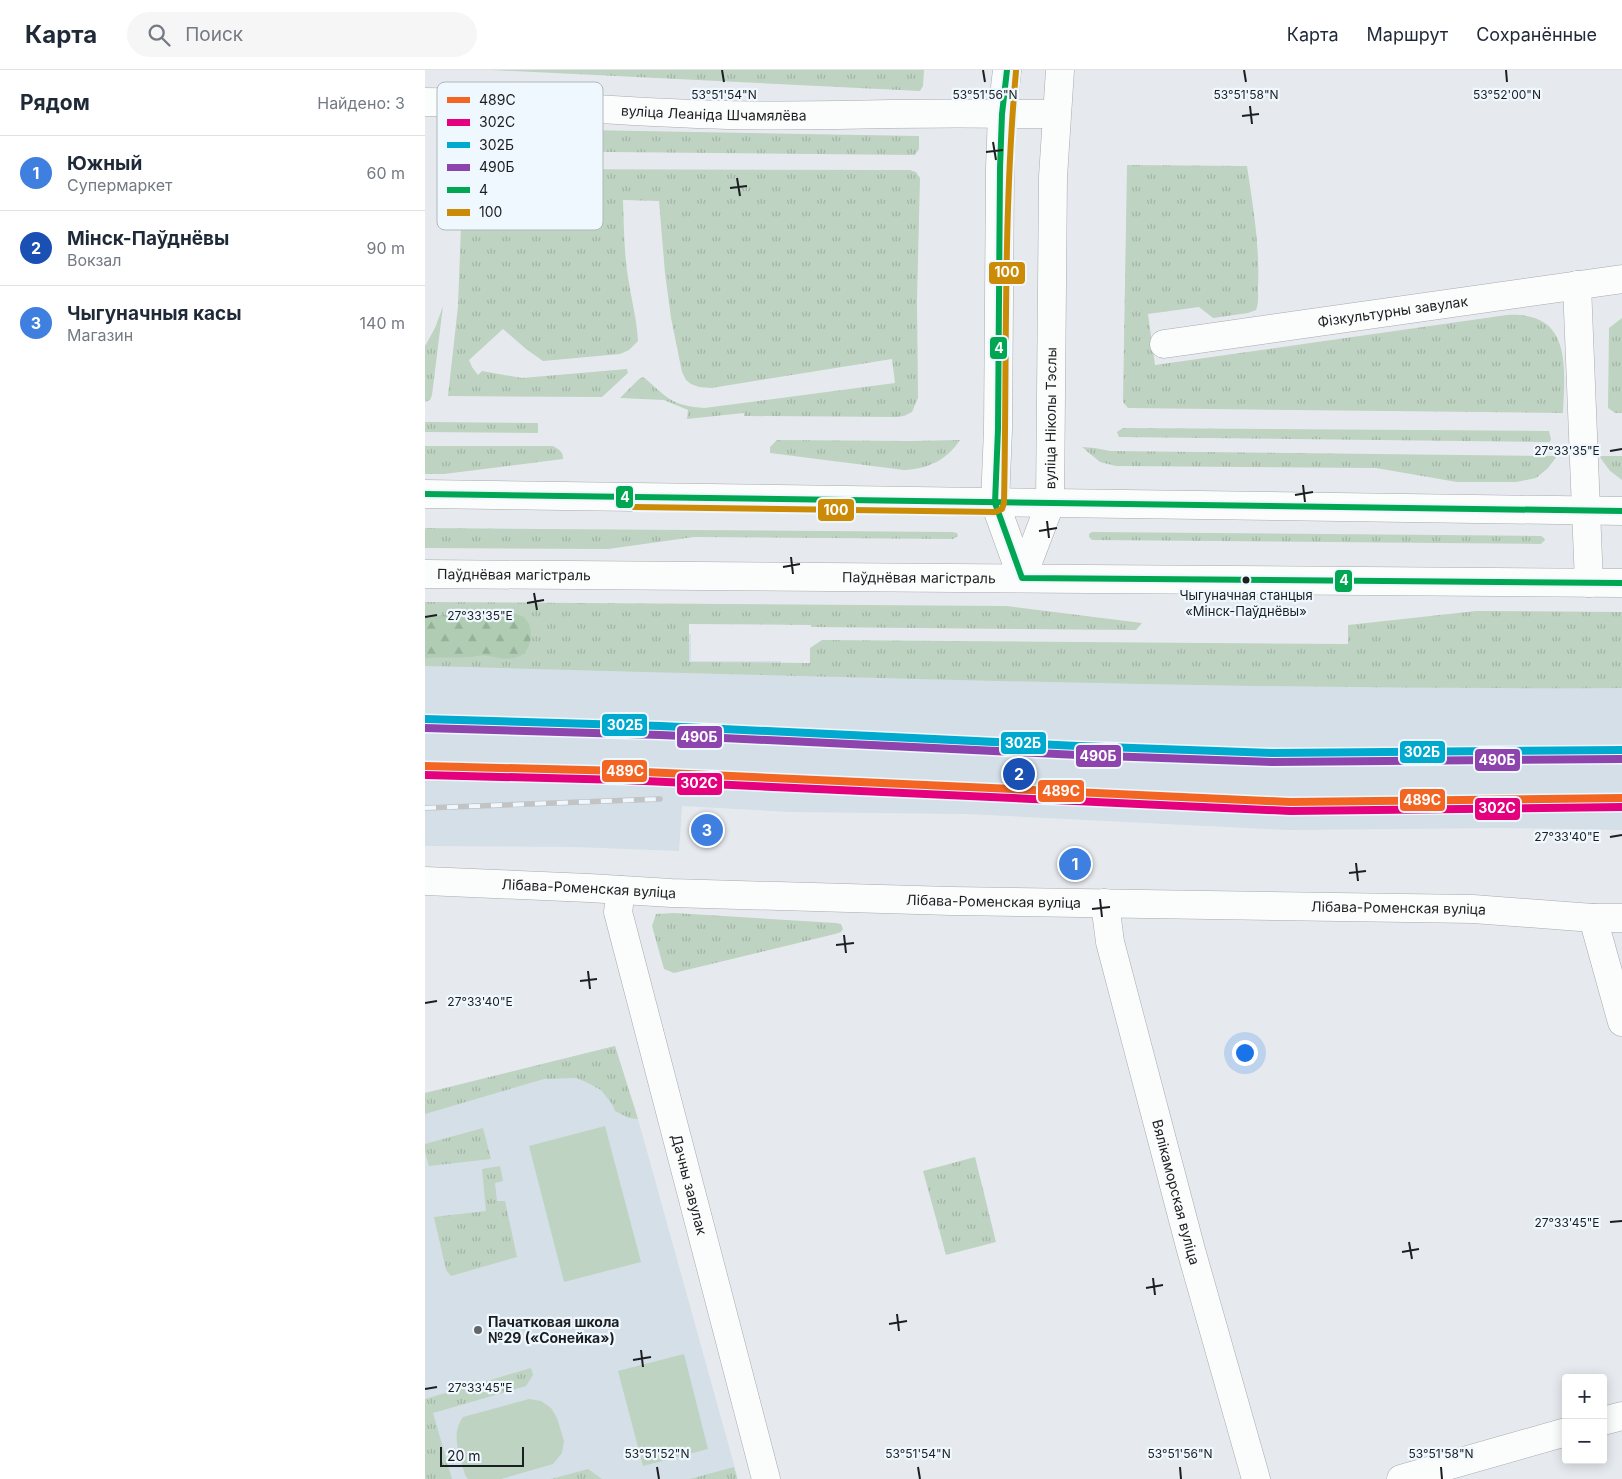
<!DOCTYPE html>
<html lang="ru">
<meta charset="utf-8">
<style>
body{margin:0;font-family:Inter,sans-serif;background:#f6f6f7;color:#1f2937}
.controls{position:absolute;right:15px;bottom:15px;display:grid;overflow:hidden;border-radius:5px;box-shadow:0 2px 12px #0003}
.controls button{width:45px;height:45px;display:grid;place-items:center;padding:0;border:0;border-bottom:1px solid #e0e1e3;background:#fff;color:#1f2937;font:25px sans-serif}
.scale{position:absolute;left:15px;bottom:12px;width:84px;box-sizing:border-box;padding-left:5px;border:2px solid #1c1f21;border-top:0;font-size:14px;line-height:18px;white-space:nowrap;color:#1c1f21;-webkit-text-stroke:4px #eff8fe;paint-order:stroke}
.you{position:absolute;left:819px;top:982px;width:18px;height:18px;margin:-12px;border:4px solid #fff;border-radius:50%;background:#1a73e8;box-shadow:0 0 0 8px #1a73e833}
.badge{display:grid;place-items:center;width:32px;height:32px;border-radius:50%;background:#ea580c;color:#fff;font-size:16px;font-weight:700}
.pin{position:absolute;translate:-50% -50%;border:2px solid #fff;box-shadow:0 1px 5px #0006}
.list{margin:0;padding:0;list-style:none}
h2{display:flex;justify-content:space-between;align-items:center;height:65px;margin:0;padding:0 20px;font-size:21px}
h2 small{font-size:16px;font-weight:400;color:#747a83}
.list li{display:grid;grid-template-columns:32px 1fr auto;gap:15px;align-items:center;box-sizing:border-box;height:75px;padding:0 20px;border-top:1px solid #e0e1e3}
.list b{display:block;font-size:19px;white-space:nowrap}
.list p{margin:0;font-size:16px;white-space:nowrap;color:#747a83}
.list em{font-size:16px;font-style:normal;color:#747a83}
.icon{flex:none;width:28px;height:28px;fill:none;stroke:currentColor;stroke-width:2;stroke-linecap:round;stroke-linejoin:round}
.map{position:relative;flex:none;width:1197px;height:1409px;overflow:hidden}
header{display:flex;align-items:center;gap:30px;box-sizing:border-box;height:70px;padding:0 25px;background:#fff;border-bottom:1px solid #e0e1e3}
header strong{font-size:24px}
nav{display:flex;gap:28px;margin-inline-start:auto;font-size:18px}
.search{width:350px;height:45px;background:#f6f6f7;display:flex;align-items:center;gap:12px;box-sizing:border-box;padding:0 18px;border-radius:28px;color:#747a83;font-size:19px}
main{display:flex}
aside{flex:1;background:#fff}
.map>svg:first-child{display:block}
.built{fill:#d5dfe7}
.grass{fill:url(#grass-tufts)}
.forest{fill:url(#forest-firs)}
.garden{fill:#bed3c1}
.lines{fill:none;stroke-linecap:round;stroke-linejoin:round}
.street-casing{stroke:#a7aaad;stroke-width:29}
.secondary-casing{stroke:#a7aaad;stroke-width:29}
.street{stroke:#fbfcfc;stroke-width:28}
.secondary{stroke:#fbfcfc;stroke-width:28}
.rail-casing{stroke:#c2c3c4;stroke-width:5.5}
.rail{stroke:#eff8fe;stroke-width:4;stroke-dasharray:11;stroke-linecap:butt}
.bus-1-casing{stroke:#eff8fe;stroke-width:10}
.bus-2-casing{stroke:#eff8fe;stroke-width:10}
.bus-1{stroke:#00a651;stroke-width:6}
.bus-2{stroke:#cb8b07;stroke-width:6}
.rail-1-casing{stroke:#eff8fe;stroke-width:11}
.rail-2-casing{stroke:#eff8fe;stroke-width:11}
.rail-3-casing{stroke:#eff8fe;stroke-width:11}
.rail-4-casing{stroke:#eff8fe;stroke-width:11}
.rail-1{stroke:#f26522;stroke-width:8}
.rail-2{stroke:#e5007d;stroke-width:8}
.rail-3{stroke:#00a9ce;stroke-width:8}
.rail-4{stroke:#8e44ad;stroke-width:8}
.ticks{fill:none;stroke:#1c1f21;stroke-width:2}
.bus-dot{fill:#1c1f21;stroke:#eff8fe;stroke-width:2}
.poi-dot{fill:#636669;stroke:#eff8fe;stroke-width:2}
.labels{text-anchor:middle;stroke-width:4.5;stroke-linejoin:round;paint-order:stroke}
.bus-label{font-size:13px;fill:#1c1f21;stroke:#eff8fe}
.street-label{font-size:14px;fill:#1c1f21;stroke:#eff8fe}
.poi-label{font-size:14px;font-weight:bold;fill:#1c1f21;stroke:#eff8fe;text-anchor:start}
.key{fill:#eff8fe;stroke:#b0b7bc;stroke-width:1}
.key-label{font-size:14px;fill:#1c1f21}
.ticks-label{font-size:12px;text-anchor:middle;fill:#1c1f21;stroke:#eff8fe;stroke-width:4.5;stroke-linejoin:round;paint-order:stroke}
.line-badge{stroke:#eff8fe;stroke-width:2}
.badge-label{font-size:14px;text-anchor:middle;font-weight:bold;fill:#fff}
</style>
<header>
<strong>Карта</strong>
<div class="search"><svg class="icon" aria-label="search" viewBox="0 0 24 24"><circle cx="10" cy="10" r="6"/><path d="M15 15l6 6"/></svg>Поиск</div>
<nav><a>Карта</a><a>Маршрут</a><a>Сохранённые</a></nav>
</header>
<main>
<aside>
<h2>Рядом<small>Найдено: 3</small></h2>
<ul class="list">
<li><span class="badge" style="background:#3f7fe0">1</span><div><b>Южный</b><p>Супермаркет</p></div><em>60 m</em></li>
<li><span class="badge" style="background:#1a4fb4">2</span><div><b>Мінск-Паўднёвы</b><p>Вокзал</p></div><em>90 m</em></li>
<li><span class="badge" style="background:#3f7fe0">3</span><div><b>Чыгуначныя касы</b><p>Магазин</p></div><em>140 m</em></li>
</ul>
</aside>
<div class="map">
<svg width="1197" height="1409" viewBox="0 0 1197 1409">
<defs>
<pattern id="grass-tufts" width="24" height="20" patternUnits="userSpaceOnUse" patternTransform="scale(1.25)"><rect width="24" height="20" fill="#bed3c1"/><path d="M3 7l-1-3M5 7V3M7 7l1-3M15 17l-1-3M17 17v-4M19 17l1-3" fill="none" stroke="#a3b5a6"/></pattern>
<pattern id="forest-firs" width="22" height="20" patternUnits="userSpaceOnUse" patternTransform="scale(1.25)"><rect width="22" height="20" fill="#b0cdb4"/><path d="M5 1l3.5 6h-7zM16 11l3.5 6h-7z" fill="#97b09a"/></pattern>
</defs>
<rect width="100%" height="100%" fill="#e6eaee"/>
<g class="built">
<polygon points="266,564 266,591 356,591 356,596 385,596 385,583 1197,593 1197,760 1077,758 864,760 541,744 364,742 257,736 254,781 150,777 0,776 0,588 199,565"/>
<polygon points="190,976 213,1049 313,1409 0,1409 0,1023"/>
</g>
<g class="grass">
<polygon points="66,0 499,0 498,16 495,21"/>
<polygon points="104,59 494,66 494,79 490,85 71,81 66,74 67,67 82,62"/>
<path d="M702,95L822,96C828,136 835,176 833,217C833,225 834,233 831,240L823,243L788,248L774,237L723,244L730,295L1082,245C1147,241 1140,297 1138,343L703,338L698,332Z"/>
<path d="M69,99L485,100L491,102L495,108L492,231L493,328L487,342L479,346L472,347L319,346V343L262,349L263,340L239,330L195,328L214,309L218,307C223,310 226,314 231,318C247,333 257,336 279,338L470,313L467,289L286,318L274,317L266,314L261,310L257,302L246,248L240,203L234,131L198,130C199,158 199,186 204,213C207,232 212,251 213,271L204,280L195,284L118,291L101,279L78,259L44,290L47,297L53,305L57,301L97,308L202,299L203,303L177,327L23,326L33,236L37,130Z"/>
<polygon points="18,236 7,325 5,330 0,332 0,276 10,258"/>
<polygon points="1197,248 1197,343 1190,343 1183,338 1184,258"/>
<polygon points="0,352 113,353 113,363 0,362"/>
<polygon points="698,358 1124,361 1126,369 1125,372 694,367 692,362"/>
<path d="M352,370L486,371L535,370C522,390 503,399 479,400L345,383V377Z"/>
<path d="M0,376H128C135,380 138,382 138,389L19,404H0Z"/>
<polygon points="657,377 670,378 685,381 1132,386 1123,398 1111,408 1091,412 1032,412 951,398 691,396 675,392"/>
<polygon points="1174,386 1197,386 1197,410 1185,401"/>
<polygon points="0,458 527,462 532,463 533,466 528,469 269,467 183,479 0,478"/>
<polygon points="667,462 1116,466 1119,468 1120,470 1116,474 667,470 664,467 664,464"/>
<path d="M0,532L582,536L717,553L711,560L386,557V555L264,554V592L385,593V578L397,570L923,574V555L1051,541L1197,542V618C798,620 399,606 0,596Z"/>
<polygon points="249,843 411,853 416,854 418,859 416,862 410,864 249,903 239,899 227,856 231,844"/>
<polygon points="190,976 213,1049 204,1048 190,1041 187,1034 176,1020 161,1012 151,1008 119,1009 0,1044 0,1023"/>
<polygon points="58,1058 66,1089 4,1096 0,1082 0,1074"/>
<polygon points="550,1087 571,1172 521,1185 498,1101"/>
<polygon points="75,1096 78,1111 70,1113 72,1131 80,1131 92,1187 26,1206 21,1200 9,1147 61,1141 57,1099"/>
<polygon points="106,1298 108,1305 101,1316 8,1343 27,1409 0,1409 0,1329"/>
<polygon points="309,1397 312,1409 265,1409"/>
<polygon points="163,1399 177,1409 126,1409"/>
</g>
<path class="forest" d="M32,545C40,545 47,546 55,546C66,546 88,541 97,546C110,553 109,583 92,587C81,591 73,587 62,586C57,585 52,586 46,587C31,588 15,587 0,588V546Z"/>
<g class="garden">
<polygon points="180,1056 216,1192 139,1212 104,1076"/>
<polygon points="259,1284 283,1379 218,1396 193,1301"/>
<path d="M104,1329L116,1331L126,1338L132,1348L139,1371L137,1383L128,1394L76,1409H43L40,1405C35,1385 25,1365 38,1347Z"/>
</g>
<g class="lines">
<defs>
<g id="street">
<path id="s1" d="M0,32C101,32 201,43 302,45C394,47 485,42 577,44"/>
<polyline points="1152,215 1161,440"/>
<path id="s2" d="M739,274L1197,209"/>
<path id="s3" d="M0,811L164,818L246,823L526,831L1048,839L1168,848H1197"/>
<path id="s4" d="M196,820L193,842L341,1409"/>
<path id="s5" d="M680,833L685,872L766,1180L831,1409"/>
<polyline points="1168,848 1197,952"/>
<polyline points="1178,1351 1197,1346"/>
<polyline points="976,1409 1141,1362"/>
</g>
<g id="secondary">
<polyline points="582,0 577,44 575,98 573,359 570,433 597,508"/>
<polyline points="577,44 631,44"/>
<polyline points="0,424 1197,441"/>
<polyline points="1161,440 1164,513"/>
<path id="s6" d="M0,504L1197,513"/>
<path id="s7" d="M597,508L625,434L628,107L635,0"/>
</g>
</defs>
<use href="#street" class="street-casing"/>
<use href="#secondary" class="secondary-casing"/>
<use href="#street" class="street"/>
<use href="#secondary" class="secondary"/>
<defs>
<polyline id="rail" points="0,738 235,729"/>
</defs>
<use href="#rail" class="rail-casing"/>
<use href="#rail" class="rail"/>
<defs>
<g id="bus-1">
<polyline points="582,0 577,44 575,98 573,359 570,433 597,508 1197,513"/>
<polyline points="0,424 1197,441"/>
</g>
<path id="bus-2" d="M209,437L570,442L577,439L579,433C582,289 578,145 591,1"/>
</defs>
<use href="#bus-1" class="bus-1-casing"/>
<use href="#bus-2" class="bus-2-casing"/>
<use href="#bus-1" class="bus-1"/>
<use href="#bus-2" class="bus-2"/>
<defs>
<polyline id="rail-1" points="0,696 198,701 865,732 1197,728"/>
<polyline id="rail-2" points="0,705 198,710 865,741 1197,737"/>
<polyline id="rail-3" points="0,649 236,656 653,676 848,683 1197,680"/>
<polyline id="rail-4" points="0,658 236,665 653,685 848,692 1197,689"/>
</defs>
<use href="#rail-1" class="rail-1-casing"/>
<use href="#rail-2" class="rail-2-casing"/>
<use href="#rail-3" class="rail-3-casing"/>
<use href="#rail-4" class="rail-4-casing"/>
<use href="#rail-1" class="rail-1"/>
<use href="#rail-2" class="rail-2"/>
<use href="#rail-3" class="rail-3"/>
<use href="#rail-4" class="rail-4"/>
</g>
<path class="ticks" d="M297,0L299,12M558,0L560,12M819,0L821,12M1081,0L1082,12M825,36L827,54M817,46L834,44M568,72L571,90M561,82L578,80M312,108L315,126M305,118L322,116M1185,381L1197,379M878,415L880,432M870,425L888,422M622,451L624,468M614,461L632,458M366,487L368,504M358,497L375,494M109,523L112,540M102,533L119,530M0,547L12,545M1185,767L1197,765M931,793L933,811M924,803L941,801M675,829L677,847M667,839L685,837M419,865L421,883M411,875L429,873M163,901L165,919M155,911L172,909M0,933L12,931M1185,1152L1197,1151M984,1172L987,1189M977,1182L994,1179M728,1208L730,1225M721,1218L738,1215M472,1244L474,1261M464,1254L482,1251M216,1280L218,1297M208,1290L226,1287M0,1319L12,1317M232,1397L234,1409M493,1397L495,1409M755,1397L756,1409M1016,1397L1017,1409"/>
<circle class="bus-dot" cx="821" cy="510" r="4.5"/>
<circle class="poi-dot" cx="53" cy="1260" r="5"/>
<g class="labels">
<g class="bus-label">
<text x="821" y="530">Чыгуначная станцыя<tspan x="821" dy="16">«Мінск-Паўднёвы»</tspan></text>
</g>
<g class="street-label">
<text dy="5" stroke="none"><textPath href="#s1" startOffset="289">вуліца Леаніда Шчамялёва</textPath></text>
<text dy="5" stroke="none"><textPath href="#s2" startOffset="231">Фізкультурны завулак</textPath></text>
<text dy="5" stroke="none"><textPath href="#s7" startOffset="165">вуліца Ніколы Тэслы</textPath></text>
<text dy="5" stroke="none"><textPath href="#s6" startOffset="89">Паўднёвая магістраль</textPath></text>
<text dy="5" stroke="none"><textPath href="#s6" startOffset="494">Паўднёвая магістраль</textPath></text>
<text dy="5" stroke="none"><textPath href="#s3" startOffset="164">Лібава-Роменская вуліца</textPath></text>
<text dy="5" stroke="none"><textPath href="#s3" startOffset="569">Лібава-Роменская вуліца</textPath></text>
<text dy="5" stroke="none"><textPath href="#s3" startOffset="974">Лібава-Роменская вуліца</textPath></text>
<text dy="5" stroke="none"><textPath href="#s4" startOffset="304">Дачны завулак</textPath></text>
<text dy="5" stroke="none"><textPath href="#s5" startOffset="298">Вялікаморская вуліца</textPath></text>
</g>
<g class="poi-label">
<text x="63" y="1257">Пачатковая школа<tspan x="63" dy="16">№29 («Сонейка»)</tspan></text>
</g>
</g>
<rect x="12" y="12" width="166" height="148" rx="8" class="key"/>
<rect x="22" y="27" width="23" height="6" fill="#f26522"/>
<rect x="22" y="49" width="23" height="7" fill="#e5007d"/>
<rect x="22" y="72" width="23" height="6" fill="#00a9ce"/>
<rect x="22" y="94" width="23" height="7" fill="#8e44ad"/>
<rect x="22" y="117" width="23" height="6" fill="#00a651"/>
<rect x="22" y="139" width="23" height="7" fill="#cb8b07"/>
<g class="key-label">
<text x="54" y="35">489С</text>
<text x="54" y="57">302С</text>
<text x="54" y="80">302Б</text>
<text x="54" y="102">490Б</text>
<text x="54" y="125">4</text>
<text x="54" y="147">100</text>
</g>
<g class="ticks-label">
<text x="299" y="29">53°51'54"N</text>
<text x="560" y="29">53°51'56"N</text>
<text x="821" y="29">53°51'58"N</text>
<text x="1082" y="29">53°52'00"N</text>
<text x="1142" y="385">27°33'35"E</text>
<text x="55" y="550">27°33'35"E</text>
<text x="1142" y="771">27°33'40"E</text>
<text x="55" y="936">27°33'40"E</text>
<text x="1142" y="1157">27°33'45"E</text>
<text x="55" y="1322">27°33'45"E</text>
<text x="232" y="1388">53°51'52"N</text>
<text x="493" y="1388">53°51'54"N</text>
<text x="755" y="1388">53°51'56"N</text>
<text x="1016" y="1388">53°51'58"N</text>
</g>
<g class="line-badge">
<rect x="563" y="191" width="38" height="24" rx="5" fill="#cb8b07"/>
<rect x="564" y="266" width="19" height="24" rx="5" fill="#00a651"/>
<rect x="190" y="415" width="19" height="24" rx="5" fill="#00a651"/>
<rect x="392" y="428" width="38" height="24" rx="5" fill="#cb8b07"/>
<rect x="909" y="499" width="19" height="24" rx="5" fill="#00a651"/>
<rect x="176" y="643" width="47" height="24" rx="5" fill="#00a9ce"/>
<rect x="251" y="655" width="47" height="24" rx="5" fill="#8e44ad"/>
<rect x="575" y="661" width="47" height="24" rx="5" fill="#00a9ce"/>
<rect x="974" y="670" width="47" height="24" rx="5" fill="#00a9ce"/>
<rect x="650" y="674" width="47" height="24" rx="5" fill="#8e44ad"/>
<rect x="1049" y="678" width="47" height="24" rx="5" fill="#8e44ad"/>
<rect x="176" y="689" width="47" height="24" rx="5" fill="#f26522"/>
<rect x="251" y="702" width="47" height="24" rx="5" fill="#e5007d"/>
<rect x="612" y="709" width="48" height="24" rx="5" fill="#f26522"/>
<rect x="974" y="718" width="47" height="24" rx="5" fill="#f26522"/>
<rect x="1049" y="727" width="47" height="24" rx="5" fill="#e5007d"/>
</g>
<g class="badge-label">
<text x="582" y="207">100</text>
<text x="574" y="283">4</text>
<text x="200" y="432">4</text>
<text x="411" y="445">100</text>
<text x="919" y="515">4</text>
<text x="200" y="660">302Б</text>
<text x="274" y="672">490Б</text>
<text x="598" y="678">302Б</text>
<text x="997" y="687">302Б</text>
<text x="673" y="691">490Б</text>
<text x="1072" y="695">490Б</text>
<text x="200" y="706">489С</text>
<text x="274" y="718">302С</text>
<text x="636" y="726">489С</text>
<text x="997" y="735">489С</text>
<text x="1072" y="743">302С</text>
</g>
</svg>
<div class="controls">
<button>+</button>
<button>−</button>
</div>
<div class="scale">20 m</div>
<div class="you"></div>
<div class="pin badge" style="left:650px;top:794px;background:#3f7fe0">1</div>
<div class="pin badge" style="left:594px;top:704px;background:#1a4fb4">2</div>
<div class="pin badge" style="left:282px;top:760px;background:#3f7fe0">3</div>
</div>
</main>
